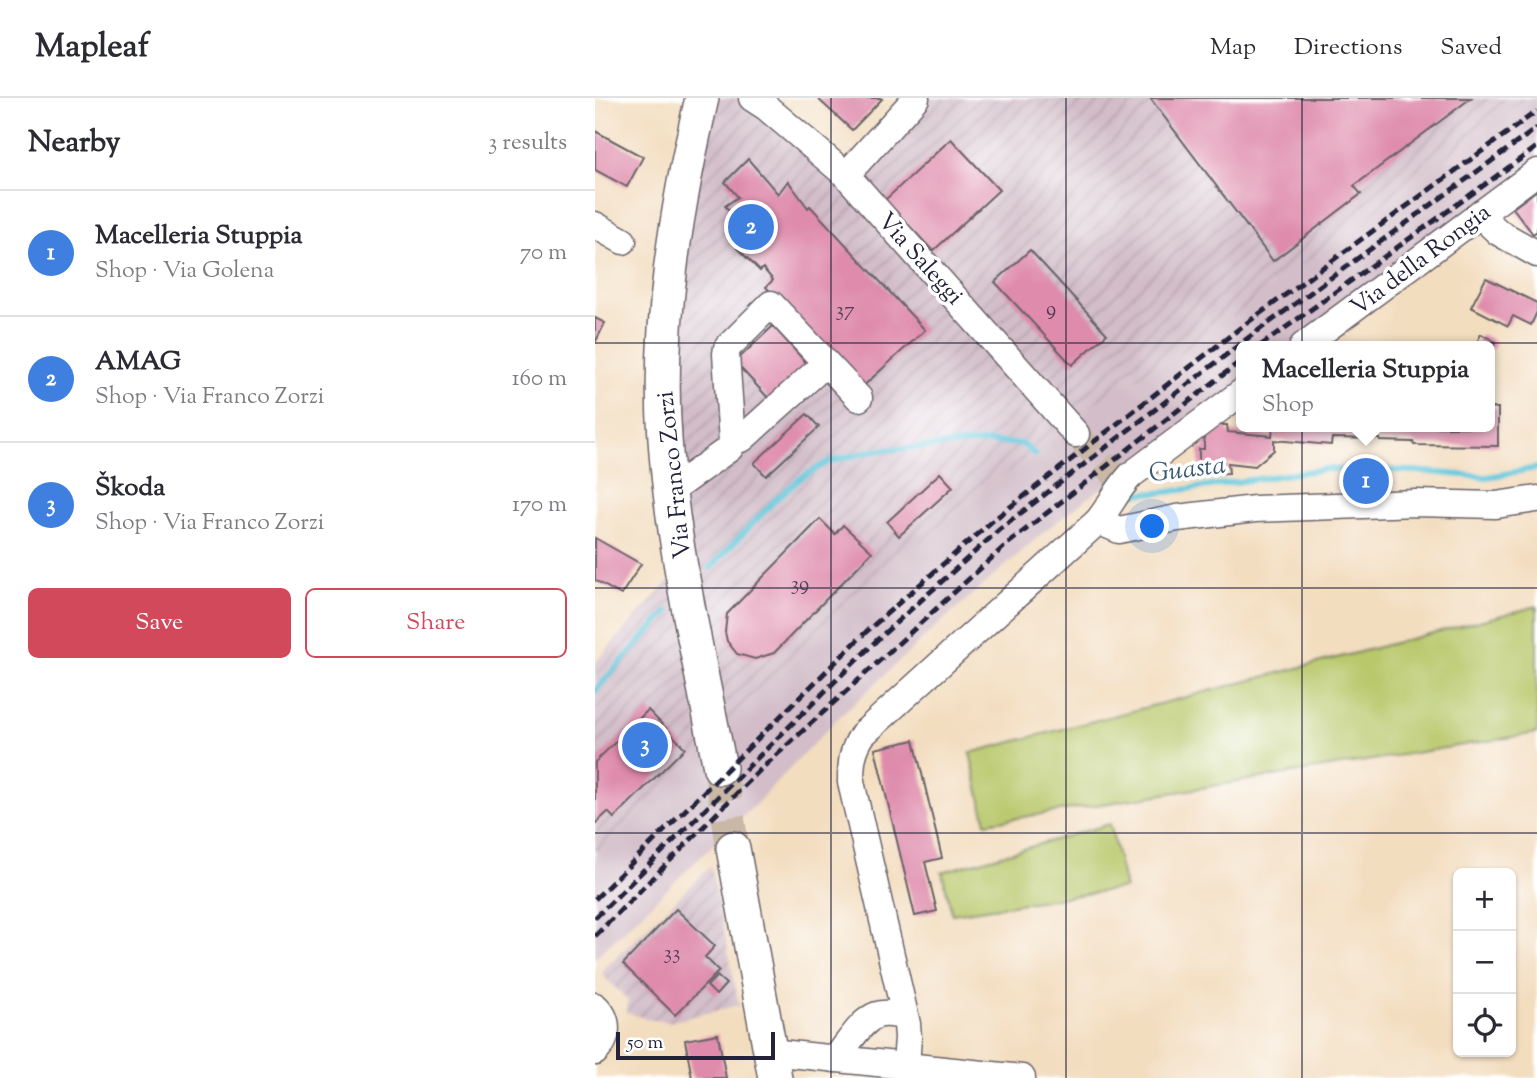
<!DOCTYPE html>
<meta charset="utf-8">
<style>
body{margin:0;font-family:"Sorts Mill Goudy",serif;background:#f7f7f7;color:#2b2b33}
.controls{position:absolute;right:21px;bottom:21px;display:grid;overflow:hidden;border-radius:10px;box-shadow:0 2px 5px #0004}
.controls button{width:63px;height:63px;display:grid;place-items:center;padding:0;border:0;border-bottom:2px solid #e1e1e2;background:#fff;color:#2b2b33;font:35px sans-serif}
.scale{position:absolute;left:21px;bottom:18px;width:159px;box-sizing:border-box;padding-left:7px;border:4px solid #22223b;border-top:0;font-size:19px;line-height:24px;white-space:nowrap;color:#22223b;-webkit-text-stroke:5px #fff;paint-order:stroke}
.you{position:absolute;left:558px;top:429px;width:24px;height:24px;margin:-18px;border:5px solid #fff;border-radius:50%;background:#1a73e8;box-shadow:0 0 0 10px #1a73e833}
.badge{display:grid;place-items:center;width:46px;height:46px;border-radius:50%;background:#d1495b;color:#fff;font-size:23px;font-weight:700}
.pin{position:absolute;translate:-50% -50%;border:4px solid #fff;box-shadow:0 2px 7px #0006}
.popup{position:absolute;left:641px;top:243px;width:259px;height:91px;box-sizing:border-box;display:grid;place-content:center;border-radius:10px;background:#fff;filter:drop-shadow(0 2px 5px #0005);font-size:23px;white-space:nowrap;color:#7c7c81}
.popup b{font-size:26px;color:#2b2b33}
.popup::after{content:'';position:absolute;left:50%;top:100%;margin-left:-14px;border:14px solid transparent;border-top-color:#fff}
.list{margin:0;padding:0;list-style:none}
h2{display:flex;justify-content:space-between;align-items:center;height:91px;margin:0;padding:0 28px;font-size:30px}
h2 small{font-size:23px;font-weight:400;color:#7c7c81}
.list li{display:grid;grid-template-columns:46px 1fr auto;gap:21px;align-items:center;box-sizing:border-box;height:126px;padding:0 28px;border-top:2px solid #e1e1e2}
.list b{display:block;font-size:26px;white-space:nowrap}
.list p{margin:0;font-size:23px;white-space:nowrap;color:#7c7c81}
.list em{font-size:23px;font-style:normal;color:#7c7c81}
.actions{display:flex;gap:14px;padding:21px 28px}
.actions a{flex:1;padding:16px 0;border:2px solid #d1495b;border-radius:10px;text-align:center;font-size:24px;color:#d1495b}
.actions .main{background:#d1495b;color:#fff}
.icon{flex:none;width:38px;height:38px;fill:none;stroke:currentColor;stroke-width:2;stroke-linecap:round;stroke-linejoin:round}
.map{position:relative;flex:none;width:942px;height:980px;overflow:hidden}
header{display:flex;align-items:center;gap:42px;box-sizing:border-box;height:98px;padding:0 35px;background:#fff;border-bottom:2px solid #e1e1e2}
header strong{font-size:33px}
nav{display:flex;gap:38px;margin-inline-start:auto;font-size:24px}
main{display:flex}
aside{flex:1;background:#fff}
.map>svg:first-child{display:block}
.industrial{fill:url(#industrial-furrows)}
.railway{fill:#d2bdc8}
.park{fill:#b8c86b;stroke:#6d7553;stroke-width:2}
.lines{fill:none;stroke-linecap:round;stroke-linejoin:round}
.stream{stroke:#5dc5d9;stroke-width:6}
.building{fill:#df8cac}
.minor-tunnel{stroke:#c9b8a5;stroke-width:26;stroke-dasharray:26 13;stroke-linecap:butt}
.major-tunnel{stroke:#c9b8a5;stroke-width:33;stroke-dasharray:33 17;stroke-linecap:butt}
.minor-casing{stroke:#6b6369;stroke-width:29}
.major-casing{stroke:#6b6369;stroke-width:36}
.minor{stroke:#fff;stroke-width:26}
.major{stroke:#fff;stroke-width:33}
.rail{stroke:#22223b;stroke-width:5;stroke-dasharray:10 5;stroke-linecap:butt}
.grid{fill:none;stroke:#22223b;stroke-width:2;stroke-opacity:0.55}
.labels{text-anchor:middle;stroke-width:7;stroke-linejoin:round;paint-order:stroke}
.number-label{font-size:21px;fill:#513c57}
.street-label{font-size:24px;fill:#22223b;stroke:#fff}
.water-label{font-size:26px;font-style:italic;fill:#375b72;stroke:#fff}
</style>
<header>
<strong>Mapleaf</strong>
<nav><a>Map</a><a>Directions</a><a>Saved</a></nav>
</header>
<main>
<aside>
<h2>Nearby<small>3 results</small></h2>
<ul class="list">
<li><span class="badge" style="background:#3f7fe0">1</span><div><b>Macelleria Stuppia</b><p>Shop · Via Golena</p></div><em>70 m</em></li>
<li><span class="badge" style="background:#3f7fe0">2</span><div><b>AMAG</b><p>Shop · Via Franco Zorzi</p></div><em>160 m</em></li>
<li><span class="badge" style="background:#3f7fe0">3</span><div><b>Škoda</b><p>Shop · Via Franco Zorzi</p></div><em>170 m</em></li>
</ul>
<div class="actions"><a class="main">Save</a><a>Share</a></div>
</aside>
<div class="map">
<svg width="942" height="980" viewBox="0 0 942 980">
<defs>
<pattern id="industrial-furrows" width="10" height="10" patternUnits="userSpaceOnUse" patternTransform="scale(1.75)"><rect width="10" height="10" fill="#d2bdc8"/><path d="M-1 1l2-2M0 10L10 0M9 11l2-2" fill="none" stroke="#b4a2ad"/></pattern>
</defs>
<rect width="100%" height="100%" fill="#fff"/>
<filter id="ink" filterUnits="userSpaceOnUse"><feTurbulence type="fractalNoise" baseFrequency=".0143" numOctaves="2"/><feDisplacementMap in="SourceGraphic" scale="14" xChannelSelector="R" yChannelSelector="G"/><feConvolveMatrix kernelMatrix="1 2 1 2 8 2 1 2 1" color-interpolation-filters="sRGB"/></filter>
<filter id="wash" filterUnits="userSpaceOnUse"><feTurbulence type="fractalNoise" baseFrequency=".00686" numOctaves="4" result="noise"/><feDisplacementMap in="SourceGraphic" scale="28" xChannelSelector="R" yChannelSelector="G"/><feGaussianBlur stdDeviation="1.57" result="paint"/><feColorMatrix in="noise" values="0 0 0 0 0 0 0 0 0 0 0 0 0 0 0 0 0 1.4 0 .05"/><feComposite in="paint" operator="in"/></filter>
<g filter="url(#wash)">
<rect width="100%" height="100%" fill="#f3ddbf"/>
<g class="industrial">
<polygon points="107,0 155,0 251,77 321,0 931,0 605,244 500,305 293,470 0,760 0,565 71,486 88,474 70,341"/>
<polygon points="116,768 144,907 75,924 52,921 31,914 33,902 7,877 9,871"/>
</g>
<polygon class="railway" points="931,0 942,0 942,68 695,248 647,248 647,284 451,432 345,525 239,624 163,704 0,860 0,760 293,470 500,305 605,244"/>
<g class="park">
<polygon points="942,508 942,635 391,725 375,655"/>
<polygon points="515,726 530,790 357,816 347,774"/>
</g>
<g class="lines">
<g class="stream">
<polyline points="538,396 573,394 730,371 820,373 892,379 942,370"/>
<polyline points="115,470 183,399 206,380 233,364 276,353 394,344 428,346 440,357"/>
<polyline points="0,593 73,513"/>
</g>
</g>
<g id="blocks">
<g class="building">
<polygon points="222,0 285,0 287,1 257,32"/>
<polygon points="555,0 876,0 759,88 766,96 678,163"/>
<polygon points="0,33 48,59 32,89 0,72"/>
<polygon points="356,41 404,92 338,153 290,102"/>
<polygon points="153,61 183,96 193,83 213,110 215,108 330,232 265,291 171,189 178,182 168,170 165,173 142,150 158,137 130,108 143,99 130,84"/>
<polygon points="942,92 942,133 938,136 918,110"/>
<polygon points="435,152 512,236 477,267 400,184"/>
<polygon points="891,180 942,205 942,214 936,227 918,218 913,228 876,209"/>
<polygon points="0,220 10,225 0,245"/>
<polygon points="178,228 213,267 175,302 140,264"/>
<polygon points="886,236 901,244 895,256 895,248 880,248"/>
<polygon points="895,310 903,310 903,348 819,347 818,344 785,343 785,341 737,340 736,347 679,342 679,352 660,368 633,365 634,375 613,376 613,371 604,371 604,351 609,351 609,334 612,327 632,327 633,334 677,338 678,329 895,329"/>
<polygon points="212,316 224,329 171,378 159,365"/>
<polygon points="345,375 358,389 304,438 292,424"/>
<polygon points="225,421 240,436 248,427 277,454 179,555 160,561 142,556 132,543 130,534 132,516"/>
<polygon points="0,440 46,466 26,497 0,482"/>
<polygon points="53,612 90,650 19,720 13,714 0,726 0,664"/>
<polygon points="319,642 347,760 330,764 342,813 320,818 280,651"/>
<polygon points="81,811 120,848 110,859 124,873 80,917 28,866"/>
<polygon points="122,878 131,886 121,897 112,888"/>
<polygon points="123,936 131,980 97,980 90,942"/>
</g>
</g>
</g>
<g filter="url(#ink)">
<use href="#blocks" fill-opacity="0" stroke="#6b6369" stroke-width="2"/>
<g class="lines">
<polyline class="minor-tunnel" points="481,336 522,380"/>
<polyline class="major-tunnel" points="125,670 138,750"/>
<defs>
<g id="minor">
<polyline points="157,0 171,9 251,77 481,336"/>
<polyline points="251,77 321,0"/>
<polyline points="884,116 903,134 942,156"/>
<polyline points="0,127 28,143"/>
<polyline points="708,248 942,74"/>
<polyline points="137,344 148,340 231,265"/>
<polyline points="75,393 135,350 137,344 131,256 132,250 176,206 264,300"/>
<polyline points="503,423 524,432 582,420 660,411 821,405 901,407 942,401"/>
<path d="M0,908C15,921 14,941 0,954"/>
<polyline points="175,954 427,980"/>
<path d="M240,961C252,948 265,923 282,917C291,914 301,917 310,918"/>
<path d="M311,968L313,939L312,926L256,684C256,665 257,652 268,636L503,423C515,408 522,392 536,377L647,294"/>
</g>
<g id="major">
<path d="M107,0C81,111 62,226 70,341C77,449 105,564 125,670"/>
<polyline points="138,750 180,980"/>
</g>
</defs>
<use href="#minor" class="minor-casing"/>
<use href="#major" class="major-casing"/>
<use href="#minor" class="minor"/>
<use href="#major" class="major"/>
<g class="rail">
<polyline points="665,248 942,49"/>
<polyline points="0,801 272,533 396,424 645,230 942,13"/>
<polyline points="0,820 283,541 405,431 653,240 942,30"/>
<polyline points="0,838 165,672 411,447 647,262"/>
</g>
</g>
</g>
<path class="grid" d="M236,0V980M471,0V980M707,0V980M0,245H942M0,490H942M0,735H942"/>
<g class="labels">
<g class="number-label">
<text x="456" y="217">9</text>
<text x="250" y="218">37</text>
<text x="205" y="492">39</text>
<text x="77" y="861">33</text>
</g>
<g class="street-label">
<text transform="translate(326 160) rotate(48)" y="8">Via Saleggi</text>
<text transform="translate(825 161) rotate(-37)" y="8">Via della Rongia</text>
<text transform="translate(78 377) rotate(-96)" y="8">Via Franco Zorzi</text>
</g>
<g class="water-label">
<text transform="translate(592 370) rotate(-7)" y="9">Guasta</text>
</g>
</g>
</svg>
<div class="controls">
<button>+</button>
<button>−</button>
<button><svg class="icon" aria-label="locate" viewBox="0 0 24 24"><circle cx="12" cy="12" r="6"/><path d="M12 2v4M12 18v4M2 12h4M18 12h4"/></svg></button>
</div>
<div class="scale">50 m</div>
<div class="you"></div>
<div class="pin badge" style="left:771px;top:383px;background:#3f7fe0">1</div>
<div class="popup"><b>Macelleria Stuppia</b>Shop</div>
<div class="pin badge" style="left:156px;top:129px;background:#3f7fe0">2</div>
<div class="pin badge" style="left:50px;top:647px;background:#3f7fe0">3</div>
</div>
</main>
